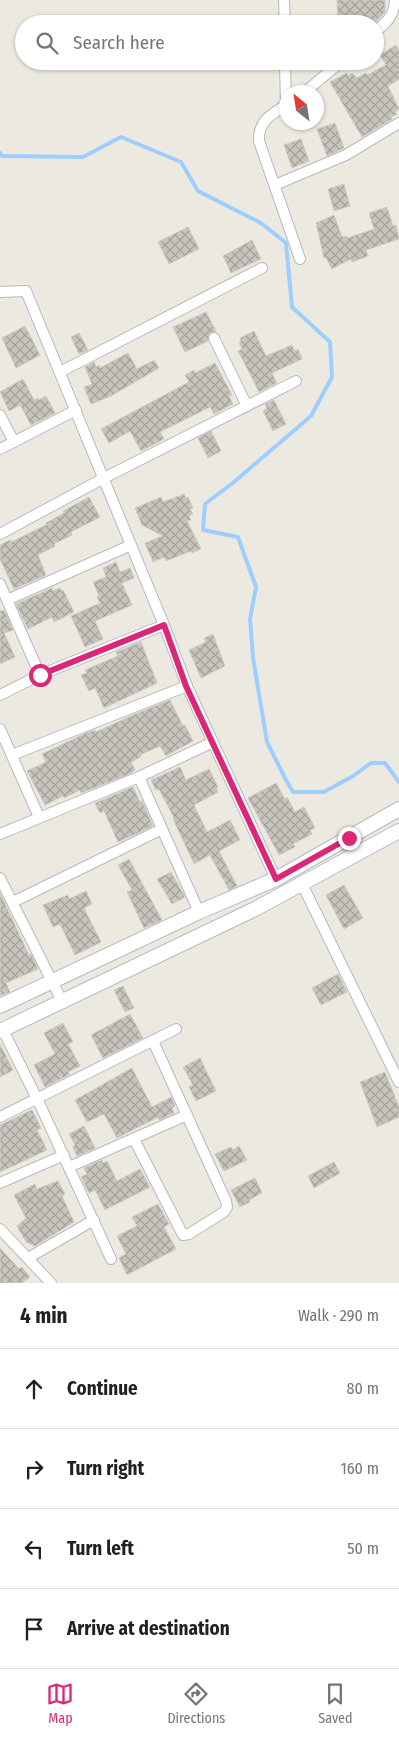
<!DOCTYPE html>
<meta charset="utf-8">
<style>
body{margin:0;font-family:"Fira Sans Condensed",sans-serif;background:#f6f6f6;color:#202124}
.compass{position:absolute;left:279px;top:85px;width:45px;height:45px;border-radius:50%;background:#fff;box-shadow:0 1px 4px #0004;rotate:330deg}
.stop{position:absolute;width:15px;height:15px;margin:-11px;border:4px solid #db2777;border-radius:50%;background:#fff}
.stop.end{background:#db2777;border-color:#fff;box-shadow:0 1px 5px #0008}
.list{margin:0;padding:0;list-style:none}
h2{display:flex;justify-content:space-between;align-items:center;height:65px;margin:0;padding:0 20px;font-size:21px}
h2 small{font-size:16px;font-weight:400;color:#757577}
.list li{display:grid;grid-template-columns:32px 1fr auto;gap:15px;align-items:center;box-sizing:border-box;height:80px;padding:0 20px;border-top:1px solid #e0e0e0}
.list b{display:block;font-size:19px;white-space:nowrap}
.list em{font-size:16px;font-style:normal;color:#757577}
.icon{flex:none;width:28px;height:28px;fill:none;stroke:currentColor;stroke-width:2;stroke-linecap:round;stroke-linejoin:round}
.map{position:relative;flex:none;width:399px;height:1283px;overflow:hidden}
.search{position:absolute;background:#fff;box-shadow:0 1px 4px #0004;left:15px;right:15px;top:15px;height:55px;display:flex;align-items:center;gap:12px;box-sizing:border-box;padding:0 18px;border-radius:28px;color:#757577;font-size:19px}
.sheet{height:385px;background:#fff}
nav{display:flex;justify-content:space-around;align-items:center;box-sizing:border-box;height:70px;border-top:1px solid #e0e0e0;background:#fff;font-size:14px;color:#757577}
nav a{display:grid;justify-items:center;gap:2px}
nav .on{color:#db2777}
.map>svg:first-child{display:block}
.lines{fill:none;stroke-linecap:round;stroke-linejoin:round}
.stream{stroke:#9ecefe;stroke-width:4}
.building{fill:url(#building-cross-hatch);stroke:#d0ccbf}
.street-casing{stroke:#b6b8bd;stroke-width:12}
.secondary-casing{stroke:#b6b9bf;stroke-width:16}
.street{stroke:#fff;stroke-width:10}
.secondary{stroke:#fff;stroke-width:14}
.route{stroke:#db2777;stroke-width:6}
</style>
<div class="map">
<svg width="399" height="1283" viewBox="0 0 399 1283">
<defs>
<pattern id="building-cross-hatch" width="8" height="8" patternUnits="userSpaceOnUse" patternTransform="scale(1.25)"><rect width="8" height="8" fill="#c7c4bd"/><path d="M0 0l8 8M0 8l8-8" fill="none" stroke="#a5a29d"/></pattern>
</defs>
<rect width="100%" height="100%" fill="#eceae0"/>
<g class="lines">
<polyline class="stream" points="0,153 2,156 83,157 121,137 181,162 198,191 261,223 286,243 292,307 330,342 332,377 311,416 234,482 205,504 203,530 238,537 256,587 250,619 253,658 267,742 286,780 293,792 324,792 353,776 371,763 385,763 399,782"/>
</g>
<g class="building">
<polygon points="337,0 385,0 385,12 374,24 338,24"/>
<polygon points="396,45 399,51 399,79 388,86 399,109 395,112 397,114 391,117 392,119 362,137 330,82 347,73 348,76 352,73 357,78 366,73 367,75 386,65 380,55"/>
<polygon points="335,123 344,148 327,156 317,129"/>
<polygon points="301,139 309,161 292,168 284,145"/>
<polygon points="344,184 350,206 334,211 328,189"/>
<polygon points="387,207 393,226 396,225 399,239 366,250 368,256 352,262 351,259 332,269 326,258 324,258 316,223 334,215 342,237 347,236 347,238 374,229 369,213"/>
<polygon points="188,227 199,249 169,264 158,242"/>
<polygon points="252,240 261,259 231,273 223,256"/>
<polygon points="206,312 216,331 209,334 208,341 185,352 173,327"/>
<polygon points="25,326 40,355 16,368 2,338"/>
<polygon points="254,331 266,356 292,345 295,351 298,349 302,359 272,373 277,383 259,392 238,351 242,349 239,343 241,342 240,338"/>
<polygon points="79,333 88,350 79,354 71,337"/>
<polygon points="128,353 137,369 154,360 159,368 111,396 91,404 84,387 92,384 85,367 94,362 96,367 99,365 100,368"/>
<polygon points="215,363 232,395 229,396 233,404 214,414 210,407 160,432 164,439 141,451 130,431 109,443 101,429 189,382 185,375 194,370 195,373"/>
<polygon points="23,379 34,400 38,398 39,400 46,396 55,413 31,425 20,405 9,411 0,392"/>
<polygon points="274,400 286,424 273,431 263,411 267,408 265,404"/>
<polygon points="211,431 221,451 208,458 198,438"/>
<polygon points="184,494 186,498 188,497 193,508 190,509 193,514 189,516 191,520 187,521 201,549 192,553 191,551 166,561 164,557 153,562 145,543 163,536 142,525 135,508 161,497 163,502"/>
<polygon points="89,497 100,517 71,532 72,535 54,544 55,546 38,555 46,575 14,589 0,559 0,545 10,540 11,542 46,525 46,523 64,513 63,511"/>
<polygon points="116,562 120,572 130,568 134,578 122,583 132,605 95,621 103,639 85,647 71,616 100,603 97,597 99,596 93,582 106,577 103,568"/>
<polygon points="52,588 53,591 60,588 61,591 63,590 74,612 54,622 52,617 28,629 16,604"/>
<polygon points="4,610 13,630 4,633 15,657 0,664 0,611"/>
<polygon points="213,634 225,666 201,678 189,650 206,642 204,638"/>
<polygon points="141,642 157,683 104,708 95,688 89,691 81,675 87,673 85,670 118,656 116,652"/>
<polygon points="170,700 183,726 185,725 193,741 166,756 160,746 140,755 141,757 131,762 135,770 127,775 81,793 80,790 64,798 63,796 45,805 27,771 46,762 42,754 86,733 95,730 96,732 133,715"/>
<polygon points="180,767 186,780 209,769 218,787 216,788 218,792 194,805 207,832 230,820 240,840 219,851 237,886 229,890 210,855 194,864 173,819 174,818 159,789 156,790 151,780"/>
<polygon points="276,783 285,799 287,797 295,812 304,807 315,828 310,830 312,834 293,844 295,847 279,855 248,798"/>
<polygon points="133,787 140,802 142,801 153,826 118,842 104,811 100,813 95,803"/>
<polygon points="129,859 162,920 144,928 127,892 132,890 118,865"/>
<polygon points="171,872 185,897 172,904 157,879"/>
<polygon points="344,885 363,918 344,929 326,895"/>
<polygon points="86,891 92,904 84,908 101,942 75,955 60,924 53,927 43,905 68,895 69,899"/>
<polygon points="0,893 29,955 31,954 38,969 6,983 10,992 0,996"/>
<polygon points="338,974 347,992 321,1005 312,988"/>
<polygon points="123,986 134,1008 125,1012 114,990"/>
<polygon points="130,1014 143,1038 103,1058 91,1035"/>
<polygon points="63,1023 73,1042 68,1044 80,1066 68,1072 70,1074 45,1087 34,1065 55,1054 44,1033"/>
<polygon points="0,1044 13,1070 0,1077"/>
<polygon points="200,1058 216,1091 196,1101 189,1087 193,1085 183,1067"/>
<polygon points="132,1068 152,1107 171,1097 175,1106 172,1108 174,1113 159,1120 158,1117 117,1138 104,1114 87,1122 75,1100"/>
<polygon points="385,1072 399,1107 399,1117 377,1127 360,1082"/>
<polygon points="32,1110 41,1128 37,1130 47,1150 0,1172 0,1125"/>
<polygon points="84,1126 95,1148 77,1156 73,1147 75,1145 69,1134"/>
<polygon points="239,1146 247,1160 224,1171 215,1154 226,1149 231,1147 233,1150"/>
<polygon points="102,1160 103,1163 107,1161 117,1181 140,1169 150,1187 105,1210 95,1190 89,1193 81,1177 87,1174 84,1168"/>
<polygon points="334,1162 340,1173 314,1188 308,1176"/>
<polygon points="255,1178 262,1193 249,1200 250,1202 240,1207 231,1190"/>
<polygon points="58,1181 65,1194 62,1196 74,1222 35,1246 26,1242 17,1226 26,1218 14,1195 35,1184 37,1189"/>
<polygon points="158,1204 169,1224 164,1227 176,1249 127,1275 119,1258 126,1254 117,1236 137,1226 132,1217"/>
<polygon points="0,1248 19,1269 22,1267 30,1277 22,1283 0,1283"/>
</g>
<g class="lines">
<defs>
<g id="street">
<polyline points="284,0 285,24"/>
<path d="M375,32C387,22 394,16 395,0"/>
<polyline points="285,61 286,105"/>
<polyline points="305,92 342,61"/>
<path d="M286,105C272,114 258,121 259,141L300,259"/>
<polyline points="275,185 346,155 399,123"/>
<polyline points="0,292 26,291 164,625 187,686 276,879"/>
<polyline points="214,338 247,406"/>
<polyline points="60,372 262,268"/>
<polyline points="0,415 14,442"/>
<polyline points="0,449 76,410"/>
<polyline points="0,534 104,478 296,381"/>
<polyline points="0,584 40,675"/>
<polyline points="7,600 131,545"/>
<polyline points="0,695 40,675 164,625"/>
<polyline points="0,729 39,817"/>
<polyline points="12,755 187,686"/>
<polyline points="139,777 199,912"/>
<polyline points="0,834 139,777 213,742"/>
<polyline points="0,878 62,1001"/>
<polyline points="302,884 399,1082"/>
<polyline points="13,902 162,829"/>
<polyline points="3,1030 41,1107 111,1259"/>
<polyline points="0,1117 176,1029"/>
<polyline points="134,1139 183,1235 189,1234 224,1212 227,1207 226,1201 153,1041"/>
<polyline points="69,1167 187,1115"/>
<polyline points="0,1183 64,1155"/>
<polyline points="0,1229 51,1283"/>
<polyline points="28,1258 94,1220"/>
</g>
<g id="secondary">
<polyline points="0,1006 199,912 276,879 399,809"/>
<polyline points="0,1031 255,909 399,831"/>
</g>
</defs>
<use href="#street" class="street-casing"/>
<use href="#secondary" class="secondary-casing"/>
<use href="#street" class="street"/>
<use href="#secondary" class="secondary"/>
</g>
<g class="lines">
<polyline class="route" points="40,675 164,625 186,686 276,879 349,838"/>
</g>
</svg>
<svg class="compass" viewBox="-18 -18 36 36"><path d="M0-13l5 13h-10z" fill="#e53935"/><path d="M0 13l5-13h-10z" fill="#757577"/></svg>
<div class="stop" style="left:40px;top:675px"></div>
<div class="stop end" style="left:349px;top:838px"></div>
<div class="search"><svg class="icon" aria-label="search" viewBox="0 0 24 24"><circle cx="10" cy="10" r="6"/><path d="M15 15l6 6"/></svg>Search here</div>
</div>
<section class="sheet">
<h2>4 min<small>Walk · 290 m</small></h2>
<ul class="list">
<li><svg class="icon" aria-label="ahead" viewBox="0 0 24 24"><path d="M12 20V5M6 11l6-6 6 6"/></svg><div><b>Continue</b></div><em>80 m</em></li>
<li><svg class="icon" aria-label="right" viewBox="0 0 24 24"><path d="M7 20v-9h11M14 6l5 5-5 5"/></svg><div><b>Turn right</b></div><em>160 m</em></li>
<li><svg class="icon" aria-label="left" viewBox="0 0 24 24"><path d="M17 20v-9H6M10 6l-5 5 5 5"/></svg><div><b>Turn left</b></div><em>50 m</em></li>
<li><svg class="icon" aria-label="arrive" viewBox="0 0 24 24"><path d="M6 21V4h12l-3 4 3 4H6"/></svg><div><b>Arrive at destination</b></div></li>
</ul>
</section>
<nav>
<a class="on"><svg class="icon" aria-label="map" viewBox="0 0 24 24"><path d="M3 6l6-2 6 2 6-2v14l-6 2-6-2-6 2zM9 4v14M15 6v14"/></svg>Map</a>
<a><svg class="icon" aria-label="directions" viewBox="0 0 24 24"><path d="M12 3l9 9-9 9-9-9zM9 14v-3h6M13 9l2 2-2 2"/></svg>Directions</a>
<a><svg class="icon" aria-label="saved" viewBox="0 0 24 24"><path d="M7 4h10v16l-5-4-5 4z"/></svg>Saved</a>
</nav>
